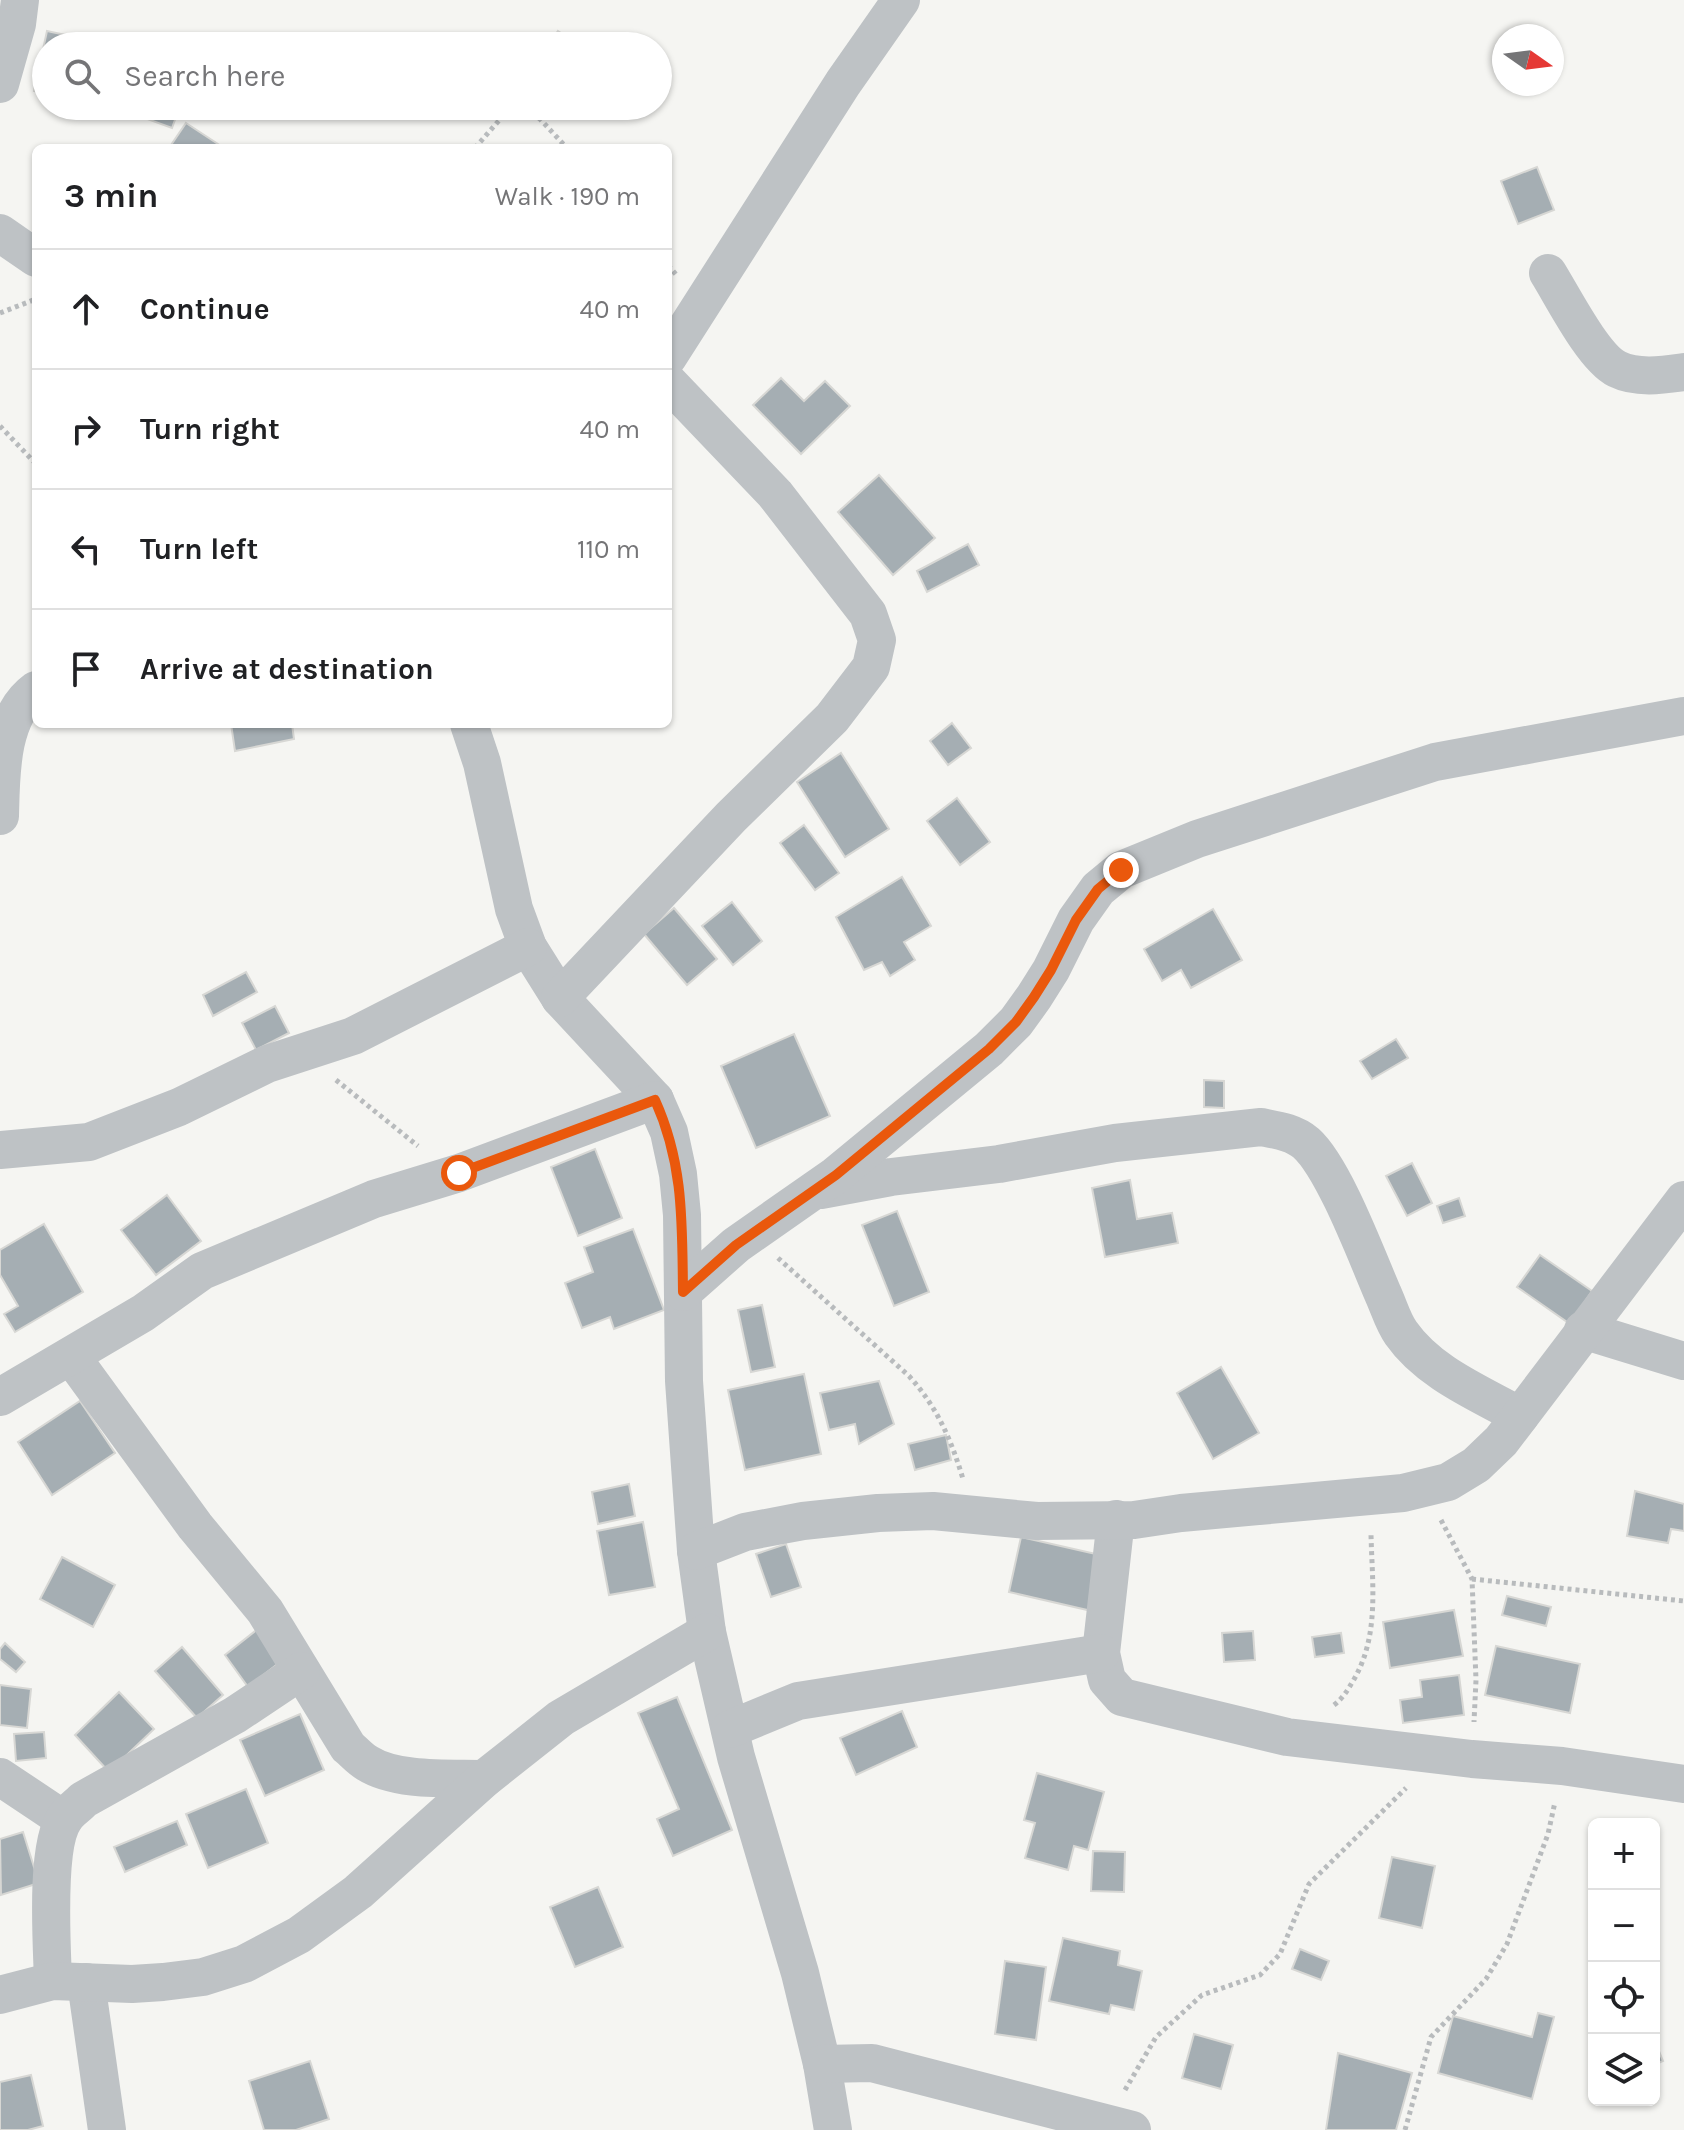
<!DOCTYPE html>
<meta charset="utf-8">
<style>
body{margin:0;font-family:Karla,sans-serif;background:#f2f2f2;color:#202124}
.controls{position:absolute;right:24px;bottom:24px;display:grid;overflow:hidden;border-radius:12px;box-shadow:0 2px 6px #0004}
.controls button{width:72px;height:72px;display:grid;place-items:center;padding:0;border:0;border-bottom:2px solid #e0e0e0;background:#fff;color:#202124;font:40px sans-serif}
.compass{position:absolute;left:1492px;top:24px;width:72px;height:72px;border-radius:50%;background:#fff;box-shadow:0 2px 6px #0004;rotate:104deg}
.stop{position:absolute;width:24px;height:24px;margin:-18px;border:6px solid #ea580c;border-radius:50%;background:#fff}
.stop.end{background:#ea580c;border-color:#fff;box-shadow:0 2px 8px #0008}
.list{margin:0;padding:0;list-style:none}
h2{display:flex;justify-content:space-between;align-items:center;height:104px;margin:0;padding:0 32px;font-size:34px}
h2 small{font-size:26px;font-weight:400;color:#757577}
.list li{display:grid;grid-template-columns:52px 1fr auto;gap:24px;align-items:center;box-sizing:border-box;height:120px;padding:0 32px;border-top:2px solid #e0e0e0}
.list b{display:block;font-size:30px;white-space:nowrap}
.list em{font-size:26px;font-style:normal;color:#757577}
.icon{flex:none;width:44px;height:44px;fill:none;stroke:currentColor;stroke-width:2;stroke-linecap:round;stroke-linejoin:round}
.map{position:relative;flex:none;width:1684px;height:2130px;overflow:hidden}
.search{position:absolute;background:#fff;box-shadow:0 2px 6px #0004;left:32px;top:32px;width:640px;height:88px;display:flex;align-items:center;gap:20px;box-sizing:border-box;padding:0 28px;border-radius:44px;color:#757577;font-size:30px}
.panel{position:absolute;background:#fff;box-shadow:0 2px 6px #0004;left:32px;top:144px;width:640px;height:584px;border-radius:12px}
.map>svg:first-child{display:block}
.building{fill:#a5aeb3;stroke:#d7d7d4;stroke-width:2}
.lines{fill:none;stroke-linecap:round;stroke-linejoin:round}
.path{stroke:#b8bbbd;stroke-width:5;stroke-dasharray:4 4;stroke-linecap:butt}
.minor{stroke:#bec2c5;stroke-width:38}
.route{stroke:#ea580c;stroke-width:10}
</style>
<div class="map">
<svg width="1684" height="2130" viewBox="0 0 1684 2130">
<rect width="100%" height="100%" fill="#f5f5f2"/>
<g class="building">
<polygon points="47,31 112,45 112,46 46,46 46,94 34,91"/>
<polygon points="558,31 580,46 548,46"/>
<polygon points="118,106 180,106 172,128 117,108"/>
<polygon points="186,123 224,148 169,148"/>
<polygon points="1537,167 1554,210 1518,224 1501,181"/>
<polygon points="781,378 804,401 825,381 850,406 801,454 753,405"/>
<polygon points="879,475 935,538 893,575 838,512"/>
<polygon points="968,544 979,565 927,592 917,571"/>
<polygon points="952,723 971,748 948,765 930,741"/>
<polygon points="231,724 292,724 294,739 235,751"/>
<polygon points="841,753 889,829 845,857 797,782"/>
<polygon points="957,798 990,842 960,865 927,821"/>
<polygon points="804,825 839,873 815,890 780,843"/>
<polygon points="902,877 931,926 904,942 915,960 890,976 882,962 864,970 836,917"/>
<polygon points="732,902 762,941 733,965 702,926"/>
<polygon points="674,908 717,959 687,985 644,934"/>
<polygon points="1213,909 1242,960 1191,988 1181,970 1162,981 1144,949"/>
<polygon points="246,972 257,992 213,1016 203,995"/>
<polygon points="275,1006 289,1033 256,1050 242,1023"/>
<polygon points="794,1034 830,1116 756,1148 721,1066"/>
<polygon points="1396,1039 1408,1058 1372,1079 1360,1061"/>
<polygon points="1204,1080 1224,1081 1224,1108 1204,1107"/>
<polygon points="595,1149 622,1218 578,1236 551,1167"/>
<polygon points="1412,1163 1432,1203 1407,1216 1386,1176"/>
<polygon points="1130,1180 1137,1219 1172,1213 1178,1243 1105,1257 1092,1188"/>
<polygon points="167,1195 201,1241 156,1275 121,1230"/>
<polygon points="1459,1198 1465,1216 1443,1223 1437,1206"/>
<polygon points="897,1211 929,1292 894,1306 862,1225"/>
<polygon points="44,1224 83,1292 15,1332 4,1314 18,1306 0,1275 0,1250"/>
<polygon points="633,1229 664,1310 614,1329 610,1317 582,1328 565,1283 593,1272 584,1247"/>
<polygon points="1540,1255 1592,1291 1570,1324 1517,1287"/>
<polygon points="762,1305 775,1367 751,1372 738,1310"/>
<polygon points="1221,1367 1259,1433 1213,1459 1177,1393"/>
<polygon points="804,1374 821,1454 745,1470 728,1390"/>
<polygon points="879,1381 894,1424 859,1444 855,1424 829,1430 820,1393"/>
<polygon points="80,1401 115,1453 52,1495 18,1442"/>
<polygon points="946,1435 951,1460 915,1470 908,1444"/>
<polygon points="629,1484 635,1516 598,1524 592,1492"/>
<polygon points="1635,1491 1684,1504 1684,1531 1671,1529 1668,1543 1627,1536"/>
<polygon points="643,1522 655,1587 609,1595 597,1531"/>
<polygon points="1021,1537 1109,1557 1096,1612 1009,1592"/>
<polygon points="786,1544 801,1587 771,1597 756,1554"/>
<polygon points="62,1557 115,1585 93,1627 40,1599"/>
<polygon points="1507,1596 1551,1607 1546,1626 1502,1615"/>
<polygon points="1454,1610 1463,1656 1390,1668 1383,1622"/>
<polygon points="259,1628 284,1659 248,1687 225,1655"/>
<polygon points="1253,1631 1255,1660 1224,1662 1222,1633"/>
<polygon points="1341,1633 1344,1653 1315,1657 1312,1637"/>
<polygon points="5,1643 25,1662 16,1672 0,1659 0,1649"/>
<polygon points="1496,1646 1580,1664 1570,1713 1485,1695"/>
<polygon points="182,1647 223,1695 197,1718 155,1671"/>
<polygon points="1459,1675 1464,1715 1403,1723 1400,1700 1422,1697 1420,1680"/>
<polygon points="0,1685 31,1689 27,1728 0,1725"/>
<polygon points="119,1692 154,1729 109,1772 75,1735"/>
<polygon points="677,1697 732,1830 673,1856 657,1819 679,1809 638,1713"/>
<polygon points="902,1711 917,1747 856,1775 840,1738"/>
<polygon points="300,1714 324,1770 265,1796 240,1740"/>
<polygon points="44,1732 46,1758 16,1761 14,1734"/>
<polygon points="1037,1773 1104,1792 1088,1850 1074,1846 1068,1870 1025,1858 1035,1823 1024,1820"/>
<polygon points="246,1789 268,1843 208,1868 186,1814"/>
<polygon points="177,1821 187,1845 125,1872 114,1847"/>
<polygon points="23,1832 39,1883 1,1895 0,1839"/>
<polygon points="1093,1851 1125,1852 1124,1892 1091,1891"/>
<polygon points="1392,1857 1435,1866 1422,1928 1379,1918"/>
<polygon points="598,1887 623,1947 575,1967 550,1907"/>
<polygon points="1063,1938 1120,1951 1118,1965 1142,1971 1134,2010 1111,2005 1109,2014 1049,2001"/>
<polygon points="1300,1949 1329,1961 1321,1980 1292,1969"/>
<polygon points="1005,1961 1046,1967 1036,2040 995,2034"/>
<polygon points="1538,2013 1554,2017 1532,2099 1438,2073 1453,2016 1532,2037"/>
<polygon points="1194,2034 1233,2045 1221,2089 1182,2078"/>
<polygon points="1654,2039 1663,2061 1654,2065"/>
<polygon points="1338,2053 1412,2073 1396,2130 1326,2130"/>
<polygon points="310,2061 329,2119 296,2130 264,2130 249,2081"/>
<polygon points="31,2075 43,2126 28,2130 0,2130 0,2082"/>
</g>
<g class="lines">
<g class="path">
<polyline points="475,148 502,117 522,111 540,119 567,148"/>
<polyline points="668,265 678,277"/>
<polyline points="0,313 36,299"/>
<polyline points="0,426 36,464"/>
<polyline points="336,1080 418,1146"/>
<path d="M778,1258L909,1376C937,1407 951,1439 963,1479"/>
<polyline points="1441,1520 1472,1579 1476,1680 1474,1722"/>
<polyline points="1472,1579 1684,1601"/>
<path d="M1334,1705C1343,1698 1347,1691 1353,1681C1380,1636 1372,1584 1371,1534"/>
<polyline points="1125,2090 1156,2037 1202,1995 1260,1975 1280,1954 1309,1884 1406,1788"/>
<polyline points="1405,2130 1431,2037 1486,1979 1507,1944 1548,1834 1555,1802"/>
</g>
<g class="minor">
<polyline points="0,84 17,24 20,0"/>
<polyline points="0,233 36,258"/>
<path d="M1548,273C1563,297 1593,357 1617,369C1637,379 1663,375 1684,372"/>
<polyline points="668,357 843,83 901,0"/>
<polyline points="469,724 482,763 514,909 528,947 560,998 655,1100 669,1132 678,1174 682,1215 684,1381 696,1551 707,1632 736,1757 800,1973 822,2064 833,2130"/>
<path d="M0,816C1,775 0,716 36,690"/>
<polyline points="560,998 731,817 832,718 871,667 877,640 868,614 775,494 668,382"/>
<polyline points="0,1150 89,1142 179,1107 267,1064 353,1036 528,947"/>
<path d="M821,1190L891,1177L999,1164L1115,1143L1261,1127C1276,1130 1293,1132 1306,1143C1334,1168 1367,1257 1383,1294C1389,1307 1393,1322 1401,1333C1429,1373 1479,1393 1520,1416"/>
<polyline points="683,1292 736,1245 836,1175 989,1049 1016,1022 1034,997 1051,970 1076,920 1098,889 1121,870 1197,839 1435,762 1684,716"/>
<polyline points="1583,1330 1684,1361"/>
<path d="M71,1356L195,1526L265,1611L348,1747C354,1752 360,1759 367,1763C397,1782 450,1778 484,1779"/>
<polyline points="0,1397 143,1313 202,1271 374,1199 459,1173 655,1100"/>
<polyline points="1116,1519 1101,1653 1107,1680 1122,1697 1287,1737 1472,1759 1562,1766 1684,1784"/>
<polyline points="696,1551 745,1532 803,1521 878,1513 933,1511 1037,1521 1134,1520 1181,1513 1403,1493 1448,1482 1476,1465 1501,1441 1684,1200"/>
<polyline points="730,1729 798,1701 1101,1653"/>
<polyline points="0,1777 63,1819"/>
<path d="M53,1981C52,1946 45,1845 65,1818C69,1811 78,1806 83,1800L235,1715L301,1671"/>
<polyline points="86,1982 107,2130"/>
<polyline points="0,1995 53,1981 132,1984 163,1982 203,1977 244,1964 299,1935 358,1892 484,1779 561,1718 707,1632"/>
<polyline points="822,2064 872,2063 1132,2130"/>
</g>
</g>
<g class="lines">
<path class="route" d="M459,1173L655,1100C684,1164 682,1223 683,1292L736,1245L836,1175L989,1049L1016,1022L1034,997L1051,970L1076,920L1098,889L1121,870"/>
</g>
</svg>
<div class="controls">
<button>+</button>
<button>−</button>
<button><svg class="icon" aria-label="locate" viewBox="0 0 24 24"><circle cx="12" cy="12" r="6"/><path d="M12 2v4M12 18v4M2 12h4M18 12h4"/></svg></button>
<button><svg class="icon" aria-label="layers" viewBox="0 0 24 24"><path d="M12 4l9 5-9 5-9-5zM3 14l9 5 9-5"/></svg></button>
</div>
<svg class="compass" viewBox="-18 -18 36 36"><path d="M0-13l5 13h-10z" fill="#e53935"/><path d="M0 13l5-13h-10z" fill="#757577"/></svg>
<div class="stop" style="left:459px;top:1173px"></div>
<div class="stop end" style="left:1121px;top:870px"></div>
<div class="search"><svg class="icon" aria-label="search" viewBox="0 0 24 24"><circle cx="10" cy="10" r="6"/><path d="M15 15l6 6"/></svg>Search here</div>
<section class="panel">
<h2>3 min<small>Walk · 190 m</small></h2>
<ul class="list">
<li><svg class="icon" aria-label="ahead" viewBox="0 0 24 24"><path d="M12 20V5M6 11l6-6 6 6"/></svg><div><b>Continue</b></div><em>40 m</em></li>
<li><svg class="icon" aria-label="right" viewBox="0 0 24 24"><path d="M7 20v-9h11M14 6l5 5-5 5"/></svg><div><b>Turn right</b></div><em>40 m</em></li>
<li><svg class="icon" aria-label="left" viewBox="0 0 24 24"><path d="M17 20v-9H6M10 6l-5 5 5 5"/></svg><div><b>Turn left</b></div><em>110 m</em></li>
<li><svg class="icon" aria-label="arrive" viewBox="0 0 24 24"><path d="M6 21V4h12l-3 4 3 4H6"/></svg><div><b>Arrive at destination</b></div></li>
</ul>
</section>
</div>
